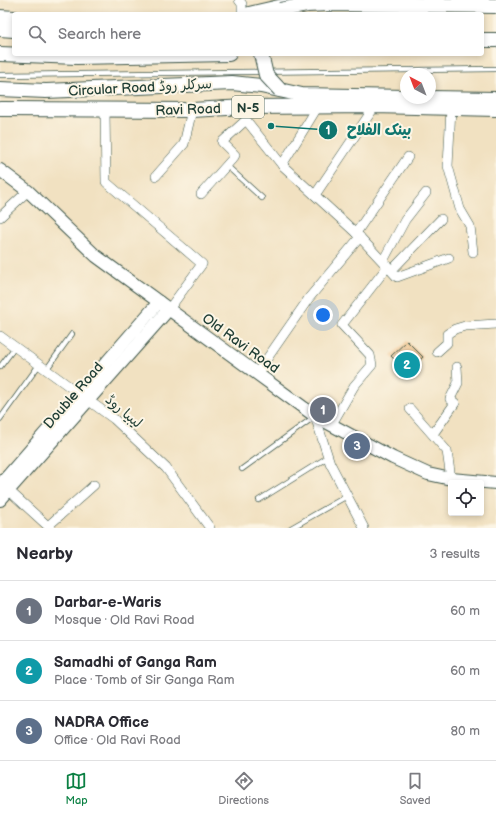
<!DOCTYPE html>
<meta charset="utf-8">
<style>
body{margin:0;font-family:"Balsamiq Sans","Playpen Sans Arabic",sans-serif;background:#f7f7f7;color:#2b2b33}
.controls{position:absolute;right:12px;bottom:12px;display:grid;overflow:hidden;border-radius:4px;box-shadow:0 2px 6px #0003}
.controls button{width:36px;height:36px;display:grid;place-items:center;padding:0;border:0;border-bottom:1px solid #e1e1e2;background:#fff;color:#2b2b33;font:20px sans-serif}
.compass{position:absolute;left:400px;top:68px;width:36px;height:36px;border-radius:50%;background:#fff;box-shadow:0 2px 6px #0003;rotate:318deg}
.you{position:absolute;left:323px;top:315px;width:14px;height:14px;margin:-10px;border:3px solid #fff;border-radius:50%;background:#1a73e8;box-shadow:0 0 0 6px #1a73e833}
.badge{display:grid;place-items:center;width:26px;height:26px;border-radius:50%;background:#0b8043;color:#fff;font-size:13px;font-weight:700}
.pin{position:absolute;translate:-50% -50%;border:2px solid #fff;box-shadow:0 1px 4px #0006}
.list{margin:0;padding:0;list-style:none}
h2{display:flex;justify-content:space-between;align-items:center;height:52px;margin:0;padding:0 16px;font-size:17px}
h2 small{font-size:13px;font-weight:400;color:#7c7c81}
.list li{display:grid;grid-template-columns:26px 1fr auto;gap:12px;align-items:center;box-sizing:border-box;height:60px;padding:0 16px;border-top:1px solid #e1e1e2}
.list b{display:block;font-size:15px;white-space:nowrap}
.list p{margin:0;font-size:13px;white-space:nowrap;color:#7c7c81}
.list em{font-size:13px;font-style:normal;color:#7c7c81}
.icon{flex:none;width:22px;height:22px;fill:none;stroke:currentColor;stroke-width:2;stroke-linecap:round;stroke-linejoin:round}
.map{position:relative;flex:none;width:496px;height:528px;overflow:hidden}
.search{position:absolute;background:#fff;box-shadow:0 2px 6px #0003;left:12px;right:12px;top:12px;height:44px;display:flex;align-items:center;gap:10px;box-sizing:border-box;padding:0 14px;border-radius:4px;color:#7c7c81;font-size:15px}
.sheet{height:232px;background:#fff}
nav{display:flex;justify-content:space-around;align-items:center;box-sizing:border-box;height:56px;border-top:1px solid #e1e1e2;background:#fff;font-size:11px;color:#7c7c81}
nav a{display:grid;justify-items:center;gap:2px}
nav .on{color:#0b8043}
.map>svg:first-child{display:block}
.building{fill:#ecb370}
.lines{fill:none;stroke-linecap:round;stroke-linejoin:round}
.lane-casing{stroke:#3e5649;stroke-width:6}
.street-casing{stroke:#3e5649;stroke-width:10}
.secondary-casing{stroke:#3e5649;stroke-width:14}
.primary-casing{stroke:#3e5649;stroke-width:16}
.lane{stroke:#fff;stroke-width:4.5}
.street{stroke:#fff;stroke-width:9}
.secondary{stroke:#fff;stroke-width:12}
.primary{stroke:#fff;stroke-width:14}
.primary-bridge-casing{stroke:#3e5649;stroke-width:16;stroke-linecap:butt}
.primary-bridge{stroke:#fff;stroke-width:14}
.labels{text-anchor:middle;stroke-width:4;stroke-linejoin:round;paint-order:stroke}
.shield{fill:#fcf5e5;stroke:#617469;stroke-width:1}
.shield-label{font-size:13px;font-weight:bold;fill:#1f3d34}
.street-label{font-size:14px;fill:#1f3d34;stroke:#fcf5e5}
.leader{fill:none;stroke:#0f766e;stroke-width:1.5}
.callout-dot{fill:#0f766e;stroke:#fcf5e5;stroke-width:1.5}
.mark-label{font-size:12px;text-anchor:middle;font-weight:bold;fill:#fff}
.callout-label{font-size:15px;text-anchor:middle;font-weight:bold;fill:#0f766e;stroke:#fcf5e5;stroke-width:4;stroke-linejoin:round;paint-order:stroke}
</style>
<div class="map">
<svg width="496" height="528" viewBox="0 0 496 528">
<rect width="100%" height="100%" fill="#fcf5e5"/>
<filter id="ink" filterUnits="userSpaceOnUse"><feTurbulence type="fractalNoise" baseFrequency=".025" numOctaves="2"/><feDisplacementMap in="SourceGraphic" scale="8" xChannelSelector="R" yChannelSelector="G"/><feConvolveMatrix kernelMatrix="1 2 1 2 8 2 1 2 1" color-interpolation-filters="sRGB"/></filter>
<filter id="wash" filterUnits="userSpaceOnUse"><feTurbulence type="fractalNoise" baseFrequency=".012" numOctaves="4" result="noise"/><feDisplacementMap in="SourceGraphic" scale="16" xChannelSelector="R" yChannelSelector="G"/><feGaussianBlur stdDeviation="0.9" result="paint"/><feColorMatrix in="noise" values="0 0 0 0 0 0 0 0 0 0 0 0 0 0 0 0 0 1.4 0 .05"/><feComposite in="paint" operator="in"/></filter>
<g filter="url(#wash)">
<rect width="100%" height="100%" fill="#f1e1c1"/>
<g id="blocks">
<polygon class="building" points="407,341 423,357 407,372 391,356"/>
</g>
</g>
<g filter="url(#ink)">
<use href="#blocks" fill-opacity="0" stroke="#3e5649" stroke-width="1"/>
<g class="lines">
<defs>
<g id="lane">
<polyline points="0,75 496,69"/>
<polyline points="227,166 262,198"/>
<polyline points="0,367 15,347"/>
<polyline points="46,370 72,334"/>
<polyline points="0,419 39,365"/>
<polyline points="242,469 314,417"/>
<polyline points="259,500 328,457"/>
<polyline points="291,528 347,496"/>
</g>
<g id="street">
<polyline points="239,0 242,4 242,14"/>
<polyline points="451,108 448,166 460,209 470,226 473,252"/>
<polyline points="105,111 106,182 202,264 169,309"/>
<polyline points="246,120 282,165 356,233 397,277 449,258"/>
<polyline points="282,165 317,108"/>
<polyline points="156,176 184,144 192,110"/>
<polyline points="201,194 234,157 235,155 222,142 246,120 246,115"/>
<polyline points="315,195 375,106"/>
<polyline points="0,217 28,191"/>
<polyline points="356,233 408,157"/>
<polyline points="383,261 405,220 426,193"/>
<polyline points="392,270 441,219"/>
<polyline points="0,336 114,419 166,468 210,528"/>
<polyline points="437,352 447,343 447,334 455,329 465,326 496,324"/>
<polyline points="257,373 309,298 360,237"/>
<polyline points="410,409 447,451 451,479"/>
<polyline points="315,416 330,463 364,528"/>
<polyline points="332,424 354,386 372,365 370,355 342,325 388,266"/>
<polyline points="433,434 455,403 450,399 458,383 457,367"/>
<polyline points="4,486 50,528"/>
<polyline points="48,526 94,485"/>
</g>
<g id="secondary">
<polyline points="0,170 28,191 96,256 315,416 393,458 428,474 451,479 496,483"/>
<polyline points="0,485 159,302"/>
<polyline points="0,500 169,309"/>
</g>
<g id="primary">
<polyline points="249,14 292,4"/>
<polyline points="0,17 14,18"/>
<polyline points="0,29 14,30"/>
<polyline points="482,40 496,40"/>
<polyline points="0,54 77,57 229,54"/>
<polyline points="0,89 46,91 232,83 261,86 302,95 406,97"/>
<polyline points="430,98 496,99"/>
<polyline points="0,109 192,110 245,107 375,106 496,109"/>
</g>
</defs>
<use href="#lane" class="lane-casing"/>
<use href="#street" class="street-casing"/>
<use href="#secondary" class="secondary-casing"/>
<use href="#primary" class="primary-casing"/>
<use href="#lane" class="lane"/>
<use href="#street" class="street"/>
<use href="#secondary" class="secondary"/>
<use href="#primary" class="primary"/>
<defs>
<g id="primary-bridge">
<polyline points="280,10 307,5 329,4 496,6"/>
<polyline points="261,54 266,75 280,90"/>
</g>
</defs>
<use href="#primary-bridge" class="primary-bridge-casing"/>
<use href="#primary-bridge" class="primary-bridge"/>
</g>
</g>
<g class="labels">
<rect class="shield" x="232" y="96" width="32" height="22" rx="3"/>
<g class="shield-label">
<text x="248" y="112">N-5</text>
</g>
<g class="street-label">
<text transform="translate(140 87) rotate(-3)" y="5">Circular Road سرکلر روڈ</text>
<text transform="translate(188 109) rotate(-2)" y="5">Ravi Road</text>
<text transform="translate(241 343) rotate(36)" y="5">Old Ravi Road</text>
<text transform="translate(73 395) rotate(-49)" y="5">Double Road</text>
<text transform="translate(124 411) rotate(40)" y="5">لیبیا روڈ</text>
</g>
</g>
<path class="leader" d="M271 126L328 130"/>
<g class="callout-dot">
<circle cx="271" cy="126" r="4"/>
<circle cx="328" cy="130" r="10"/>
</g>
<g class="mark-label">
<text x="328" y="134">1</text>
</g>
<g class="callout-label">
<text x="379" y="135">بینک الفلاح</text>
</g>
</svg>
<div class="controls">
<button><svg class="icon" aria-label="locate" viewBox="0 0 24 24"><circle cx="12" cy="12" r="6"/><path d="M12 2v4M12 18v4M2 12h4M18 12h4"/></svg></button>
</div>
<svg class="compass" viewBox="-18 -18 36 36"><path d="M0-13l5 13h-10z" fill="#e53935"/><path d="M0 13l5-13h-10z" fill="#7c7c81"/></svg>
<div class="you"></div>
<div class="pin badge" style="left:323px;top:410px;background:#6b7280">1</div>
<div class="pin badge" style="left:407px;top:365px;background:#0f9aa8">2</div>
<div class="pin badge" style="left:357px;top:446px;background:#5c6f8a">3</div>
<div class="search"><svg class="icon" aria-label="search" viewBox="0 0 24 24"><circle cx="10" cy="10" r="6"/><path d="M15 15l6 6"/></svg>Search here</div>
</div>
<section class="sheet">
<h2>Nearby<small>3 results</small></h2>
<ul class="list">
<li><span class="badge" style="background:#6b7280">1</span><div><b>Darbar-e-Waris</b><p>Mosque · Old Ravi Road</p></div><em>60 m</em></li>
<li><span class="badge" style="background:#0f9aa8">2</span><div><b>Samadhi of Ganga Ram</b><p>Place · Tomb of Sir Ganga Ram</p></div><em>60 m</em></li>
<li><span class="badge" style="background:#5c6f8a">3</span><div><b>NADRA Office</b><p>Office · Old Ravi Road</p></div><em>80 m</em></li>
</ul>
</section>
<nav>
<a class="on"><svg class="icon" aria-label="map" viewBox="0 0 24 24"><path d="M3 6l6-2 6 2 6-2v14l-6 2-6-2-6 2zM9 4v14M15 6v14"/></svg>Map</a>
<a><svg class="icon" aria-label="directions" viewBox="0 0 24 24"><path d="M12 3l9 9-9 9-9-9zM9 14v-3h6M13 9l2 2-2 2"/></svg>Directions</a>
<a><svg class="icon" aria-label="saved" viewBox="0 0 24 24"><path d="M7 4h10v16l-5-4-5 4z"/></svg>Saved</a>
</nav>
